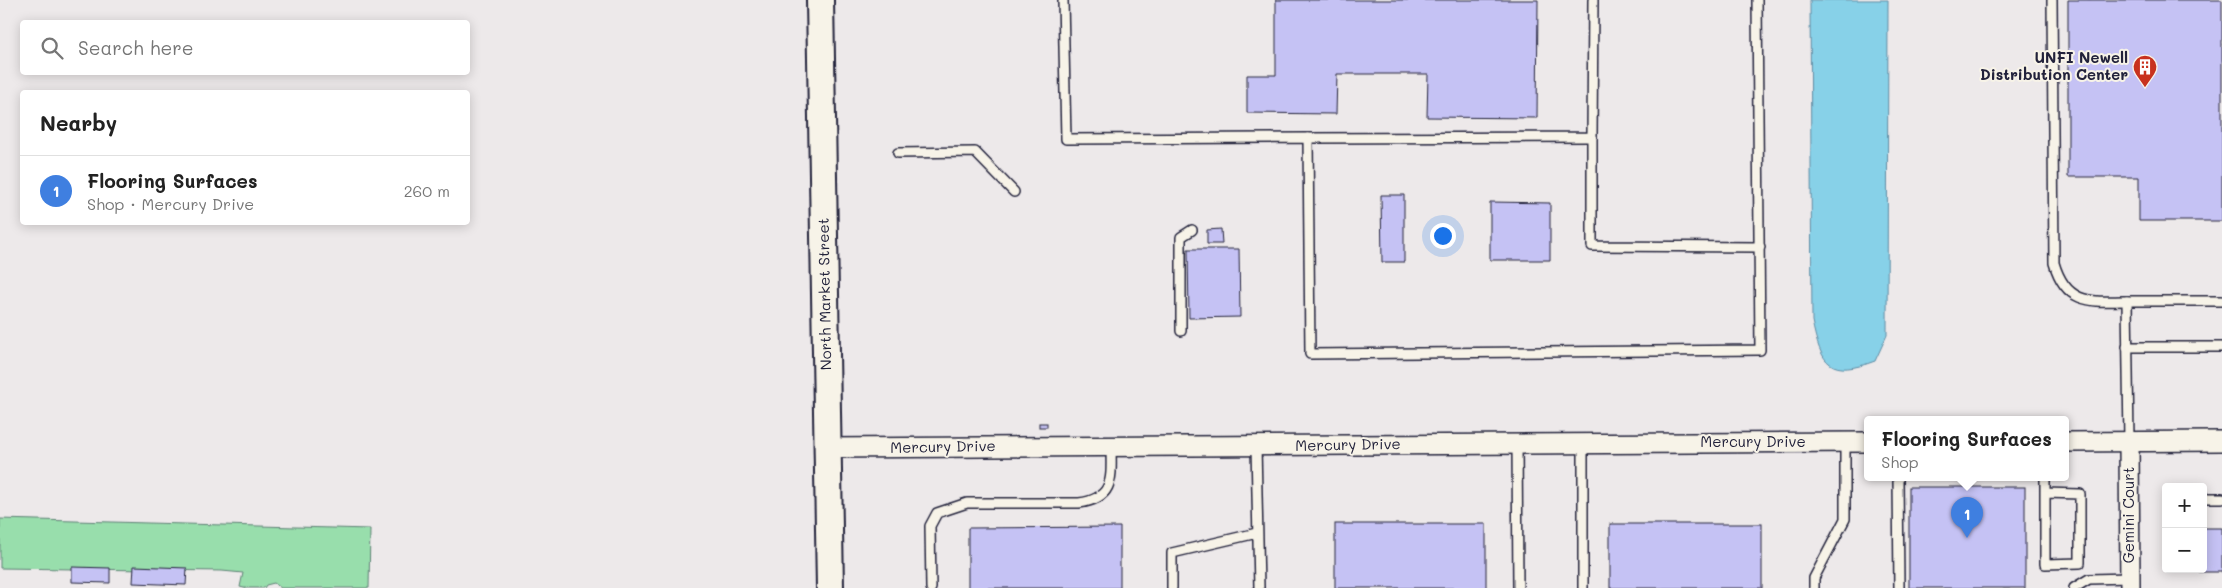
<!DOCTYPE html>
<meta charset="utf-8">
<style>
body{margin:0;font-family:Mali,sans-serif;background:#f6f6f6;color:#222}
.controls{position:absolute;right:15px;bottom:15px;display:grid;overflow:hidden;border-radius:5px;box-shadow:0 2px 12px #0003}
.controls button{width:45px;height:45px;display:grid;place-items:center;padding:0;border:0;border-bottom:1px solid #e0e0e0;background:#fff;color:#222;font:25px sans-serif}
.you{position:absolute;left:1442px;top:235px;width:18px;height:18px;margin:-12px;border:4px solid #fff;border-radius:50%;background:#1a73e8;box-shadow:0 0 0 8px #1a73e833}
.badge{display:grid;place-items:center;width:32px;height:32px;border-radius:50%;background:#111827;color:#fff;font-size:16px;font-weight:700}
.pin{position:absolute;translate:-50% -41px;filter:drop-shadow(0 1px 2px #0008)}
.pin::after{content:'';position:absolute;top:26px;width:18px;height:15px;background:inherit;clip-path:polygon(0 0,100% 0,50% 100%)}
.popup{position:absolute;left:1864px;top:416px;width:205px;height:65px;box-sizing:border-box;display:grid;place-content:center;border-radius:5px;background:#fff;filter:drop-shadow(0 1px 4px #0005);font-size:16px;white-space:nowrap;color:#767676}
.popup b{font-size:19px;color:#222}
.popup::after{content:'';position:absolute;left:50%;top:100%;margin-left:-10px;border:10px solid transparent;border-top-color:#fff}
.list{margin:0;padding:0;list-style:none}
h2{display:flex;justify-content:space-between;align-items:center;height:65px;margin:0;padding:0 20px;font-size:21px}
h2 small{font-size:16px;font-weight:400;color:#767676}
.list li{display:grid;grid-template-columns:32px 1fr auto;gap:15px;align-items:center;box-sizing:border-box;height:70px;padding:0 20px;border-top:1px solid #e0e0e0}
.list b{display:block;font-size:19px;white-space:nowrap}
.list p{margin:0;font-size:16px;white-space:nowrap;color:#767676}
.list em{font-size:16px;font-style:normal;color:#767676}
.icon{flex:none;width:28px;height:28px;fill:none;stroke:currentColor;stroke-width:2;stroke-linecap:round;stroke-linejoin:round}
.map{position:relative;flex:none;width:2222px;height:588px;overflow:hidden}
.search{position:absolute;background:#fff;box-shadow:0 2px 12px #0003;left:20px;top:20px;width:450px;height:55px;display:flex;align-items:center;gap:12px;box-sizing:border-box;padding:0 18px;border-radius:5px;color:#767676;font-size:19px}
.panel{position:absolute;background:#fff;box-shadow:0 2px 12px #0003;left:20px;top:90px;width:450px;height:135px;border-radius:5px}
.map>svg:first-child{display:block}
.green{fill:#98deac;stroke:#5d8074}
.water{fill:#87d1e8;stroke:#5f8ba3}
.building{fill:#c5c2f4;stroke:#22223b}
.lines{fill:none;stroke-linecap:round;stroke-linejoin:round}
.lane-casing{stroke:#22223b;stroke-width:12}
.street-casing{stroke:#22223b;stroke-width:22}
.secondary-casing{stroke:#22223b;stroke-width:30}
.lane{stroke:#f7f3e8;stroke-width:9}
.street{stroke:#f7f3e8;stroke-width:19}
.secondary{stroke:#f7f3e8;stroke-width:26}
.labels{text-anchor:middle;stroke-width:4;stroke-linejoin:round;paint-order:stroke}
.poi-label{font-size:15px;font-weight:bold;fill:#22223b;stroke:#f7f3e8;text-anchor:end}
.street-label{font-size:15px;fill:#22223b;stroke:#f7f3e8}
</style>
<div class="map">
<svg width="2222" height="588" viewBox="0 0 2222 588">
<rect width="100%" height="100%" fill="#ede9ea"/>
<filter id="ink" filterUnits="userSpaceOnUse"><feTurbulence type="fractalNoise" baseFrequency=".02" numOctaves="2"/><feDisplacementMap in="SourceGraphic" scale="10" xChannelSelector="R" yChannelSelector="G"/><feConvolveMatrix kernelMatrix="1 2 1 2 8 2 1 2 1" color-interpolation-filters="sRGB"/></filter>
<g filter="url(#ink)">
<polygon class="green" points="0,519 370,529 369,588 281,588 274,583 266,585 264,588 244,588 240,587 243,573 222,571 0,568"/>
<path class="water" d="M1810,0H1888L1887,335L1875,361C1830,378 1821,365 1812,321Z"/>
<g class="building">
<polygon points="1276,0 1538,0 1537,118 1427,117 1428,74 1337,74 1336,114 1247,113 1247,75 1276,75"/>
<polygon points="2068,0 2222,0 2222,221 2139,221 2139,177 2068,177"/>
<polygon points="1381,195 1404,195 1404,262 1382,262"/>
<polygon points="1490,202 1550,203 1550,260 1490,260"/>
<polygon points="1221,229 1222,244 1207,244 1207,230"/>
<polygon points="1188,249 1239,249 1240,317 1189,318"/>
<rect x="1039" y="423" width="8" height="4"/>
<rect x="1909" y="487" width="116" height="101"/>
<rect x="1335" y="524" width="151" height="64"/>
<rect x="1610" y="524" width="152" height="64"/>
<polygon points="1120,527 1120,588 968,588 968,528"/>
<polygon points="2203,528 2222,528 2222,572 2185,572 2185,569 2203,569"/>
<polygon points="134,566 187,568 186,585 133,583"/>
<polygon points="72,567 110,568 110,583 72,582"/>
</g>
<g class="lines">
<defs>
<g id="lane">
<polyline points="1063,0 1066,139 1308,138 1310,354 1760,350 1757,0"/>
<path d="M2052,0L2054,263C2066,304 2089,302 2127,301"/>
<polyline points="1592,137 1592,246 1760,247"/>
<polyline points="1308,138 1592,137 1593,0"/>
<polyline points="898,153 975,152 1014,192"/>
<polyline points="1181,331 1181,237 1192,230"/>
<polyline points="2127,347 2222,347"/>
<polyline points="2129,441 2127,301 2222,301"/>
<polyline points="1517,443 1518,588"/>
<polyline points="1583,443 1583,588"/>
<polyline points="1256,446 1259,588"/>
<polyline points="1898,477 1899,588"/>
<polyline points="2045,493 2080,494 2080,563 2045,564 2045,477"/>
<polyline points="2203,498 2222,498"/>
<path d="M931,588L930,526L937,513L967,503H1079C1116,498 1111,476 1111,446"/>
<polyline points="1172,588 1172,553 1257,533"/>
<polyline points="1814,588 1814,578 1845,519 1845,442"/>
<polyline points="2074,588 2089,579 2130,578"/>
</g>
<g id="street">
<polyline points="2129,441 2130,588"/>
<polyline points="2066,442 2222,441"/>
<polyline points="828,448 1868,442"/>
</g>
<polyline id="secondary" points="820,0 830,588"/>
</defs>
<use href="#lane" class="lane-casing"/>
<use href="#street" class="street-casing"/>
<use href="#secondary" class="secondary-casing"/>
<use href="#lane" class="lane"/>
<use href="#street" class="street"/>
<use href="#secondary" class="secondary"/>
</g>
</g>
<defs>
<symbol id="building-pin" viewBox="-11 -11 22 30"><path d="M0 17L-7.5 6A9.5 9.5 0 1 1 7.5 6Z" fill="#c8321e" stroke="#f7f3e8"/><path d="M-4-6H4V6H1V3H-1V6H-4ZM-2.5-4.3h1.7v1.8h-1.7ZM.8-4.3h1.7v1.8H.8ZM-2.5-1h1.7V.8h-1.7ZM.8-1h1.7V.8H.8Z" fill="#fff"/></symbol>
</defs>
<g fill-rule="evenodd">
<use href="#building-pin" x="2131" y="53" width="28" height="38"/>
</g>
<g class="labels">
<g class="poi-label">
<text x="2128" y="63">UNFI Newell<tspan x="2128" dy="17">Distribution Center</tspan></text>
</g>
<g class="street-label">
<text transform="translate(825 294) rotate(-91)" y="5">North Market Street</text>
<text x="1753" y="447">Mercury Drive</text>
<text transform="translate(1348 445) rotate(-1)" y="5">Mercury Drive</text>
<text transform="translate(943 447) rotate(-1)" y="5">Mercury Drive</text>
<text transform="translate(2129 515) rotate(-90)" y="5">Gemini Court</text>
</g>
</g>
</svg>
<div class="controls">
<button>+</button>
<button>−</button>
</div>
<div class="you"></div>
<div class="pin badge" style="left:1967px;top:538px;background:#3f7fe0">1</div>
<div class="popup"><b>Flooring Surfaces</b>Shop</div>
<div class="search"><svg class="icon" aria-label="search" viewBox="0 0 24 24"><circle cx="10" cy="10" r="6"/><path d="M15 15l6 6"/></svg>Search here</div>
<section class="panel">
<h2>Nearby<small></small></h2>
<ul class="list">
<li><span class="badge" style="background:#3f7fe0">1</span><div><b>Flooring Surfaces</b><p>Shop · Mercury Drive</p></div><em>260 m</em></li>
</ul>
</section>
</div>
